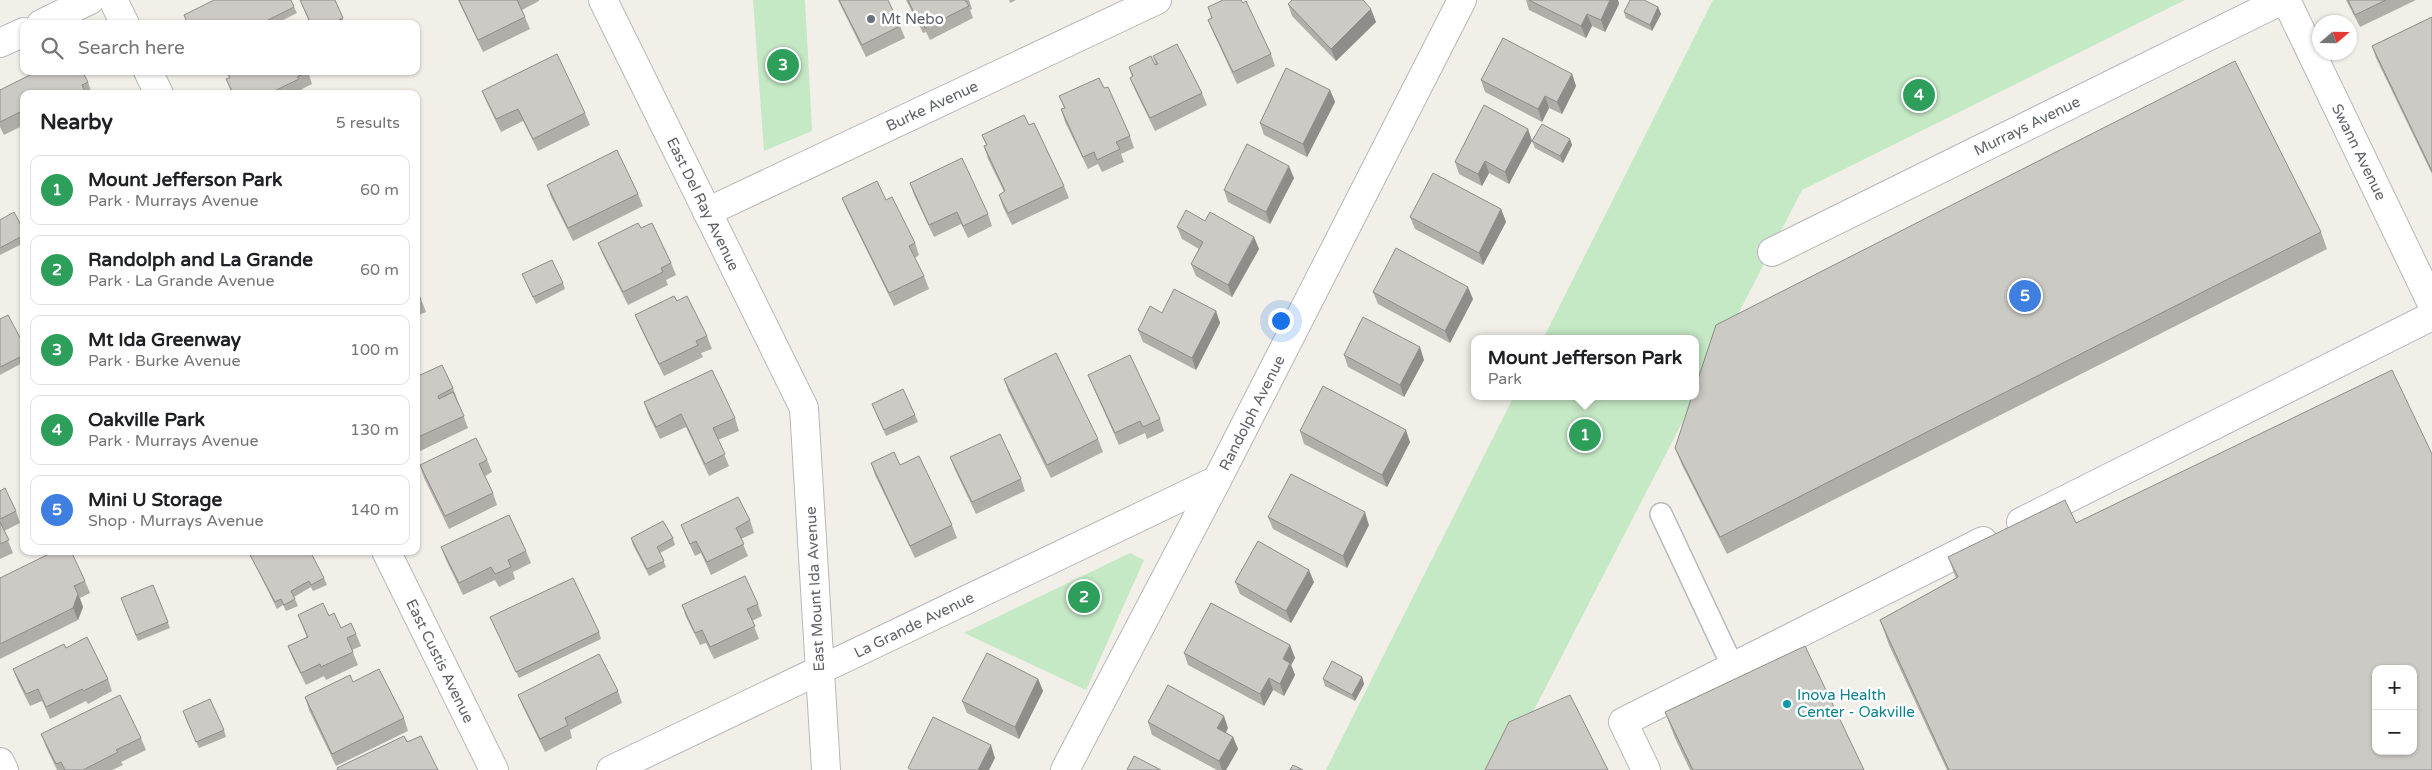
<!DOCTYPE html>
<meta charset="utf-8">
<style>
body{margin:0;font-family:"Varela Round",sans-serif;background:#f2f2f2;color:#202124}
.controls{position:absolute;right:15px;bottom:15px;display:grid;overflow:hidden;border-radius:10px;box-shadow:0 1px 4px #0004}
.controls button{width:45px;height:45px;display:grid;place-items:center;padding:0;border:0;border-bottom:1px solid #e0e0e0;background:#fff;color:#202124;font:25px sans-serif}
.compass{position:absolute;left:2312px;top:15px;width:45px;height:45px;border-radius:50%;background:#fff;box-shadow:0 1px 4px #0004;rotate:70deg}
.you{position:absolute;left:1280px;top:320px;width:18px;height:18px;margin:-12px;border:4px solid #fff;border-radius:50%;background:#1a73e8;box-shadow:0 0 0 8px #1a73e833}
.badge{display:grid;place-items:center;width:32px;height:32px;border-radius:50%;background:#d93025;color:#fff;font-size:16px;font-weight:700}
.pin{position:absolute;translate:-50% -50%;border:2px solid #fff;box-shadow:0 1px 5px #0006}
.popup{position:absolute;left:1471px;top:335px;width:228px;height:65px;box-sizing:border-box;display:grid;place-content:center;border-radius:10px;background:#fff;filter:drop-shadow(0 1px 4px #0005);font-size:16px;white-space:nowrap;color:#757577}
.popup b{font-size:19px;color:#202124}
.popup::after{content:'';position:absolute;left:50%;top:100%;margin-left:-10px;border:10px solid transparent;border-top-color:#fff}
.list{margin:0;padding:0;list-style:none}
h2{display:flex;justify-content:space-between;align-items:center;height:65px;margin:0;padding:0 20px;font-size:21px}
h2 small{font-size:16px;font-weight:400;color:#757577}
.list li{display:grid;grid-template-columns:32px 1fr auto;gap:15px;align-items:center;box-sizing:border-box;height:70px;margin:0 10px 10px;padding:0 10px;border:1px solid #e0e0e0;border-radius:10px}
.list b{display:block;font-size:19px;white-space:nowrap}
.list p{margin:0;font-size:16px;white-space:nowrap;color:#757577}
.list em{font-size:16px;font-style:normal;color:#757577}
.icon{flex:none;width:28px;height:28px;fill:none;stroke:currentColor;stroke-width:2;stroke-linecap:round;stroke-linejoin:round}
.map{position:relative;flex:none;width:2432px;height:770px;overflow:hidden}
.search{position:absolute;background:#fff;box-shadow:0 1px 4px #0004;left:20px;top:20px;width:400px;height:55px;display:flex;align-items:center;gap:12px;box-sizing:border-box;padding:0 18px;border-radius:10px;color:#757577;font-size:19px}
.panel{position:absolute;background:#fff;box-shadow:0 1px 4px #0004;left:20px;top:90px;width:400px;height:465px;border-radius:10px}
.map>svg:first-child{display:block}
.green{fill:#c5e8c5}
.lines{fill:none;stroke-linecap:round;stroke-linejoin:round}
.lane-casing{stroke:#b5b8bc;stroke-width:24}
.street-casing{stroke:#b5b8bc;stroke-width:30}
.lane{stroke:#fff;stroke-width:21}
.street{stroke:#fff;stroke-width:28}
.wall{fill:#afaea9}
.shaded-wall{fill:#8f8d8a}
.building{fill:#cccac5;stroke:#8f8d8a;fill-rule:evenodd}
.worship-dot{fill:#6b7280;stroke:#fff;stroke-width:2}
.culture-dot{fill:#0f9aa8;stroke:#fff;stroke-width:2}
.labels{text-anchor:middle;stroke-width:5;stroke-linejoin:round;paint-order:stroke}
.worship-label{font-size:15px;fill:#5b616d;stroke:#fff;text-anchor:start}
.street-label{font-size:15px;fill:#5f6368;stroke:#fff}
.culture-label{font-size:15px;fill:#0d838f;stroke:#fff;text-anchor:start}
</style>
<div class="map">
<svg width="2432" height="770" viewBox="0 0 2432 770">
<rect width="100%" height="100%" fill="#f1efe8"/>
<g class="green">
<polygon points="753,0 805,0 812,131 764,151"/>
<polygon points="1713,0 2185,0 1802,190 1503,770 1326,770 1514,396 1695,396 1695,339 1543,339"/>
<polygon points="1130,553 1144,560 1086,690 964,633"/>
</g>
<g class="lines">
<defs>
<polyline id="lane" points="1661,514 1732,665"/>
<g id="street">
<polyline points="113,0 125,24"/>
<polyline points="603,0 804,408 826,770"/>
<polyline points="2286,0 2432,304"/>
<polyline points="41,24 90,0"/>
<polyline points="0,43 24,32"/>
<polyline points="148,71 159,94"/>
<polyline points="707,212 1157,0"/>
<polyline points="1772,252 2282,0"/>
<polyline points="2021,522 2432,316"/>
<polyline points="386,551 494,770"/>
<polyline points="0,762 4,770"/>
<polyline points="611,770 1217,480"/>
<polyline points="1065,770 1217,480 1462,0"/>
<polyline points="1646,770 1623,722 1983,541"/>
</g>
</defs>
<use href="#lane" class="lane-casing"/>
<use href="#street" class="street-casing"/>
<use href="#lane" class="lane"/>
<use href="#street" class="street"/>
</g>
<g class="wall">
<polygon points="300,0 335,0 345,24 310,24"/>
<polygon points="458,0 539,0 539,1 522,10 530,29 483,52"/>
<polygon points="838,0 888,0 900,26 905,38 866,57"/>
<polygon points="906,0 969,0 972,9 970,10 973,18 930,40 926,32 923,33"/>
<polygon points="1009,0 1016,0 1010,3"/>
<polygon points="1526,0 1618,0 1619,4 1605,32 1592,26 1586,38 1529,10"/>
<polygon points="2346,0 2416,0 2360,27"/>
<polygon points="1365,2 1376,22 1336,61 1292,16 1288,4"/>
<polygon points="294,7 297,13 275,24 187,24 184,15"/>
<polygon points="1208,7 1271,54 1275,66 1237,84 1213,32 1208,20 1212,18"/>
<polygon points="1658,7 1661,14 1652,31 1626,18 1624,12"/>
<polygon points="2432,17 2432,174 2376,58 2372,46"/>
<polygon points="1153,56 1202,93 1207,105 1155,131 1135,90 1130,78 1132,77 1129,67 1156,65"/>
<polygon points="226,71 308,71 312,84 302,89 303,91 298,94 232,94 226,79 229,78"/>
<polygon points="1572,74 1576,86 1562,114 1549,108 1542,122 1485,92 1481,80"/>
<polygon points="77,75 88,82 92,94 24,94 24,125 4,135 0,127 0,90"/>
<polygon points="1104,88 1130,136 1134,148 1121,154 1124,162 1102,172 1098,164 1088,169 1065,122 1061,109 1064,108 1059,96"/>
<polygon points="1330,90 1335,102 1307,157 1264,135 1260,123"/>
<polygon points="482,91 585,113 590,125 538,151 523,121 501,132 487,103"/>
<polygon points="1029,125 1064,186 1069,198 1012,225 1003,207 999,195 1004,192 988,159 984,146 986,145 982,135"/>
<polygon points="1528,129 1532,141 1509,184 1489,173 1482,186 1459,174 1455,162"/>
<polygon points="1570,139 1572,145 1563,163 1535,148 1532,141"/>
<polygon points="1294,178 1270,224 1228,202 1224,190"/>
<polygon points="910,183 988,214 992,226 968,238 961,224 934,237 914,195"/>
<polygon points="547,185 638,194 643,206 573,241 551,197"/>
<polygon points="842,198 886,200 915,243 919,255 915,258 924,276 929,289 894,306 847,210"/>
<polygon points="1501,209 1506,222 1483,265 1415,229 1410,217"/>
<polygon points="0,220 24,231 24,243 0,255"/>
<polygon points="1177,227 1254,237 1259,249 1232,297 1196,276 1191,264 1199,249 1182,239"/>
<polygon points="641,228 671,263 676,275 666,280 668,285 628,305 603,255 598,243"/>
<polygon points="2321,232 2327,249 1727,554 1682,465 1675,448"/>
<polygon points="522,274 563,283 565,289 536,304"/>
<polygon points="416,290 421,299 426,312 416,316"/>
<polygon points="1373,292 1473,299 1450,343 1378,304"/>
<polygon points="1216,311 1220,323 1196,370 1143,342 1138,330 1162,313"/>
<polygon points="635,315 707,336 712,349 701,353 703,357 664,376 640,327"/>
<polygon points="0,319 24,345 24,362 0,375"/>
<polygon points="1344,355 1424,360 1404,397 1348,367"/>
<polygon points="1088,375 1160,419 1164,431 1147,439 1145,433 1119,445 1093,387"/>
<polygon points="416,377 453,388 468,428 416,453"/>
<polygon points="1004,379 1098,439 1103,452 1051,478 1008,391"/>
<polygon points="644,402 735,418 739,431 718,440 729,466 709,476 686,427 660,439 648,414"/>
<polygon points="872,404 915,415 918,422 886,436"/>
<polygon points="1300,431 1410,442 1387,487 1304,444"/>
<polygon points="950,457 1021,479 1025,491 976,514 955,470"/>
<polygon points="487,460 492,472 485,476 493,493 497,505 449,529 424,478 420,465"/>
<polygon points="871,463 900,465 952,525 957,538 915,558 875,475"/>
<polygon points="0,491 16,511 20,523 4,531 13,553 0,559"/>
<polygon points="1268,517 1369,525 1347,568 1273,529"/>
<polygon points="750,520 754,533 741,539 748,556 711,575 701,553 695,556 686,537 681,525"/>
<polygon points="2076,523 2432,770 1947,770 1889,645 1880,620 1956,578 1948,557"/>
<polygon points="631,538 673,538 675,545 660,553 666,567 649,576 633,545"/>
<polygon points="441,547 526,551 531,563 513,572 515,579 499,587 495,580 463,595 446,560"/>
<polygon points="249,553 324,578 327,585 313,591 311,587 294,597 298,606 286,611 283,605 277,609"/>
<polygon points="0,578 85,581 90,593 80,598 83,607 78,620 0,659"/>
<polygon points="1235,582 1314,582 1291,623 1240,594"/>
<polygon points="153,585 170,628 138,641 121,598"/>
<polygon points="758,604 762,616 752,621 759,639 714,659 706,643 700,645 686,617 682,605"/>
<polygon points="298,615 329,616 341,628 356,634 361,646 352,650 358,665 326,680 324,676 306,685 293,659 288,646 307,638"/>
<polygon points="490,617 599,632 601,639 519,678"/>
<polygon points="1290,645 1295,658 1291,665 1295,675 1284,696 1273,690 1264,706 1188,665 1184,653"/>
<polygon points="66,648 108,679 112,691 88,704 86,701 50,719 42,701 30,706 18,682 13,669"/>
<polygon points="1362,677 1364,684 1355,701 1325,686 1323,679"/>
<polygon points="1038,679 1043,691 1019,739 967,713 962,701"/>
<polygon points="353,682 404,718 408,731 336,766 309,710 305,697"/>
<polygon points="618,691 622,703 570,730 572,738 545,752 523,707 518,695"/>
<polygon points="1665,712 1864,770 1690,770 1675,738"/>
<polygon points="185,717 224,730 226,737 199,748"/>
<polygon points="1148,722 1228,728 1226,732 1233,737 1238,749 1226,770 1217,770 1152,735"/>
<polygon points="41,734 141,738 146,750 121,762 123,765 112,770 57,770 46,747"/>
</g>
<g class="shaded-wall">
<polygon points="1610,0 1618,0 1619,4 1605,32 1601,20"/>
<polygon points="1658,7 1661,14 1652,31 1650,25"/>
<polygon points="1371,9 1376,22 1336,61 1331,49"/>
<polygon points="1587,14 1592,26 1586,38 1581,26"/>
<polygon points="1572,74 1576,86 1562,114 1557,102"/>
<polygon points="1330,90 1335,102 1307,157 1303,144"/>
<polygon points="1545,96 1549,108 1542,122 1538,109"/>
<polygon points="1528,129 1532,141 1509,184 1505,172"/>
<polygon points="1570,139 1572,145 1563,163 1560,156"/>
<polygon points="1485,161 1489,173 1482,186 1478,174"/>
<polygon points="1289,166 1294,178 1270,224 1266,212"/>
<polygon points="1501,209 1506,222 1483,265 1479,253"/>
<polygon points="1254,237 1259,249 1232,297 1228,285"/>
<polygon points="1468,287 1473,299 1450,343 1445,331"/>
<polygon points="1216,311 1220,323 1196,370 1192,358"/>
<polygon points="1420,347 1424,360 1404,397 1400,385"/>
<polygon points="1406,430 1410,442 1387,487 1382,475"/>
<polygon points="1365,512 1369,525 1347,568 1343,556"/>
<polygon points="1309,570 1314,582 1291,623 1286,611"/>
<polygon points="78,594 83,607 78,620 73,608"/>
<polygon points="1290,645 1295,658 1291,665 1295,675 1284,696 1280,684 1283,659"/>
<polygon points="1362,677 1364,684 1355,701 1352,695"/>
<polygon points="1269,678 1273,690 1264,706 1260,694"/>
<polygon points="1038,679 1043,691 1019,739 1015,727"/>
<polygon points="1224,716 1228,728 1222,740 1217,728"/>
<polygon points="1233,737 1238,749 1226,770 1222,770 1219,761"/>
<polygon points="991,745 995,758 989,770 978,770"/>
</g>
<g class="building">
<polygon points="214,0 291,0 294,7 260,24 188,24 184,15"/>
<polygon points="300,0 335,0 343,18 331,24 311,24"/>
<polygon points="459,0 517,0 525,17 478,40"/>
<polygon points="839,0 888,0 900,26 862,45"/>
<polygon points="908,0 965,0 969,6 925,28 922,19 918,21"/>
<polygon points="1223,0 1241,0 1243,3 1246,1 1271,54 1233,72 1208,20 1212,18 1208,7"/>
<polygon points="1292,0 1363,0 1371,9 1331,49 1288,4"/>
<polygon points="1529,0 1610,0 1601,20 1587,14 1581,26"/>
<polygon points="1630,0 1644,0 1658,7 1650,25 1624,12"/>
<polygon points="2348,0 2386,0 2355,15"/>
<polygon points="2432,17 2432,171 2372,46"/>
<polygon points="1503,38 1572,74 1557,102 1545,96 1538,109 1481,80"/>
<polygon points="1177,44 1202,93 1150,118 1130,78 1133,76 1129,67 1151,56 1155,65 1158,64 1153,56"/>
<polygon points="557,54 585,113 533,139 518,109 496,119 482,91"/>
<polygon points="2235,61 2321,232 1720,537 1675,448 1692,396 1695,396 1695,388 1716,325"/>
<polygon points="1286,68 1330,90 1303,144 1260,123"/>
<polygon points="38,71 75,71 77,75 82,71 88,82 82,85 86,94 24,94 24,110 0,122 0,90"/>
<polygon points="227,71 308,71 297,77 299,79 268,94 238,94 237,91 233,93 226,79 230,78"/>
<polygon points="1099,78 1104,88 1108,87 1130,136 1116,142 1120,149 1097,160 1094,152 1083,157 1061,109 1065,108 1059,96"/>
<polygon points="1484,105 1528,129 1505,172 1485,161 1478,174 1455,162"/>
<polygon points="1024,115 1029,125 1034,123 1064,186 1008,213 999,195 1005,191 984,146 987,145 982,135"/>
<polygon points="1542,124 1570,139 1560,156 1532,141"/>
<polygon points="1247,144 1289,166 1266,212 1224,190"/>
<polygon points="617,150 638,194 568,228 547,185"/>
<polygon points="962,158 988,214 963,226 957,212 929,225 910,183"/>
<polygon points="1433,173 1501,209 1479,253 1410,217"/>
<polygon points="877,181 886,200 892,197 915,243 909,246 924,276 889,293 842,198"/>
<polygon points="1186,210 1205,221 1210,212 1254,237 1228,285 1191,264 1203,242 1177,227"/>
<polygon points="14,212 24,231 24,235 0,248 0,220"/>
<polygon points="638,223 641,228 652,223 671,263 661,268 663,272 623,292 598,243"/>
<polygon points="1396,248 1468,287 1445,331 1373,292"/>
<polygon points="552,260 563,283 533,297 522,274"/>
<polygon points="1174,289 1216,311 1192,358 1138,330 1150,306 1162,313"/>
<polygon points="416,290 421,299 416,302"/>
<polygon points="674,296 677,301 687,296 707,336 696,341 698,345 659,364 635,315"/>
<polygon points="8,315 24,345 24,355 0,367 0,319"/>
<polygon points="1363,317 1420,347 1400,385 1344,355"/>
<polygon points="1056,353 1098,439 1047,465 1004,379"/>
<polygon points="1130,355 1160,419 1143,427 1140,421 1115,433 1088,375"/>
<polygon points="442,365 453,388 438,396 439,399 453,392 464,416 416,438 416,377"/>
<polygon points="712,370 735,418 713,428 725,454 705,464 681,414 656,427 644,402"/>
<path d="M2392,370L2432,454V770H1949L1880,620L1958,577L1948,557L2065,500L2076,523ZM2376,669H2413V751H2376Z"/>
<polygon points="1323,386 1406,430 1382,475 1300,431"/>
<polygon points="903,389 915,415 884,430 872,404"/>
<polygon points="1000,434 1021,479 972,502 950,457"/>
<polygon points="476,438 487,460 479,464 493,493 445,516 420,465"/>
<polygon points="894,452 900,465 919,456 952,525 910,546 871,463"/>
<polygon points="1291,474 1365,512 1343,556 1268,517"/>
<polygon points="5,488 16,511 0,519 0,491"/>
<polygon points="738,497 750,520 736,528 744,544 707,562 696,541 690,544 681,525"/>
<polygon points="509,515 526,551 508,560 511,567 495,574 491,567 459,583 441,547"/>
<polygon points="663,521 673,538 657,547 664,561 647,569 631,538"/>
<polygon points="0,522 9,540 0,544"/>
<polygon points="1258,541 1309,570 1286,611 1235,582"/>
<polygon points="55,551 71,551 85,581 74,586 78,594 73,608 0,644 0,578"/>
<polygon points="252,551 310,551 324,578 311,585 309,581 291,591 295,599 284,605 281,599 275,602 249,553"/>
<polygon points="745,576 758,604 747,609 755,626 710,647 702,630 695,633 682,605"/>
<polygon points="573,578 599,632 516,672 490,617"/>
<polygon points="153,585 168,622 136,635 121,598"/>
<polygon points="323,603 329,616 334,613 341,628 351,623 356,634 347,638 353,652 321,667 320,664 301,673 288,646 308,637 298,615"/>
<polygon points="1211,603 1290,645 1283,659 1290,663 1280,684 1269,678 1260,694 1184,653"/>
<polygon points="87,637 108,679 83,691 82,689 46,707 38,689 26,694 13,669 64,644 66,648"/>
<polygon points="1805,646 1864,770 1693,770 1665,712"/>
<polygon points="987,653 1038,679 1015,727 962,701"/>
<polygon points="599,654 618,691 565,718 568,725 540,739 518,695"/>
<polygon points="1332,661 1362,677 1352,695 1323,679"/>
<polygon points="379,669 404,718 332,754 305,697 350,675 353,682"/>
<polygon points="1168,685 1224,716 1217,728 1233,737 1219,761 1148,722"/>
<polygon points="120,695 141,738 116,750 118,752 83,770 65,770 61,762 56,764 41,734"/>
<polygon points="1570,695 1608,770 1485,770 1509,722"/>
<polygon points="210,699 224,730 196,742 183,711"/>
<polygon points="933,717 991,745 978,770 912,770 908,768"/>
<polygon points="404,736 407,742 421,736 438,770 338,770 337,768"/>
<polygon points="1134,756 1161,770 1127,770"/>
<polygon points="1293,765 1303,770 1290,770"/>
</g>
<circle class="worship-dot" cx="871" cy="19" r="5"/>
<circle class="culture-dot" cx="1787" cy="704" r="5"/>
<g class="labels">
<g class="worship-label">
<text x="881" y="24">Mt Nebo</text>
</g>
<g class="street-label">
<text transform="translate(932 106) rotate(-25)" y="5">Burke Avenue</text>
<text transform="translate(2027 126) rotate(-26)" y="5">Murrays Avenue</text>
<text transform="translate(2359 152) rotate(64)" y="5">Swann Avenue</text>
<text transform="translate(703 204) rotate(64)" y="5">East Del Ray Avenue</text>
<text transform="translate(1252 413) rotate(-63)" y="5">Randolph Avenue</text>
<text transform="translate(815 589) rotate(-93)" y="5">East Mount Ida Avenue</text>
<text transform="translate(914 625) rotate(-26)" y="5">La Grande Avenue</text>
<text transform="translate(440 661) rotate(64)" y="5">East Custis Avenue</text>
</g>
<g class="culture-label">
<text x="1797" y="700">Inova Health<tspan x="1797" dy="17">Center - Oakville</tspan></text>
</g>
</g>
</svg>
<div class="controls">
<button>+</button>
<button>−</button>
</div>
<svg class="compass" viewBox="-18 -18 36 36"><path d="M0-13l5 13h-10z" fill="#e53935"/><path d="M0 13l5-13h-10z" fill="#757577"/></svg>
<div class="you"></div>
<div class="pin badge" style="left:1585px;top:435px;background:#2e9e5b">1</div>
<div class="popup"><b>Mount Jefferson Park</b>Park</div>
<div class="pin badge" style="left:1084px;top:597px;background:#2e9e5b">2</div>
<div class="pin badge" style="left:783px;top:65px;background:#2e9e5b">3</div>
<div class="pin badge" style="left:1919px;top:95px;background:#2e9e5b">4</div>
<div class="pin badge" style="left:2025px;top:296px;background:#3f7fe0">5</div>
<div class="search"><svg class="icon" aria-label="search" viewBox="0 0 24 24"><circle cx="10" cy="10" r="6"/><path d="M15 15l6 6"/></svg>Search here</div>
<section class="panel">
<h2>Nearby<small>5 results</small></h2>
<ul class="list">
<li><span class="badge" style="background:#2e9e5b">1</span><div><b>Mount Jefferson Park</b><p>Park · Murrays Avenue</p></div><em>60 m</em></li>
<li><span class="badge" style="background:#2e9e5b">2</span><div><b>Randolph and La Grande</b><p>Park · La Grande Avenue</p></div><em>60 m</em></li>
<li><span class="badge" style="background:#2e9e5b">3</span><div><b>Mt Ida Greenway</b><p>Park · Burke Avenue</p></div><em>100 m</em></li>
<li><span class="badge" style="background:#2e9e5b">4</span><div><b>Oakville Park</b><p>Park · Murrays Avenue</p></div><em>130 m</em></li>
<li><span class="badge" style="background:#3f7fe0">5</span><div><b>Mini U Storage</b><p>Shop · Murrays Avenue</p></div><em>140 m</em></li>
</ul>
</section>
</div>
